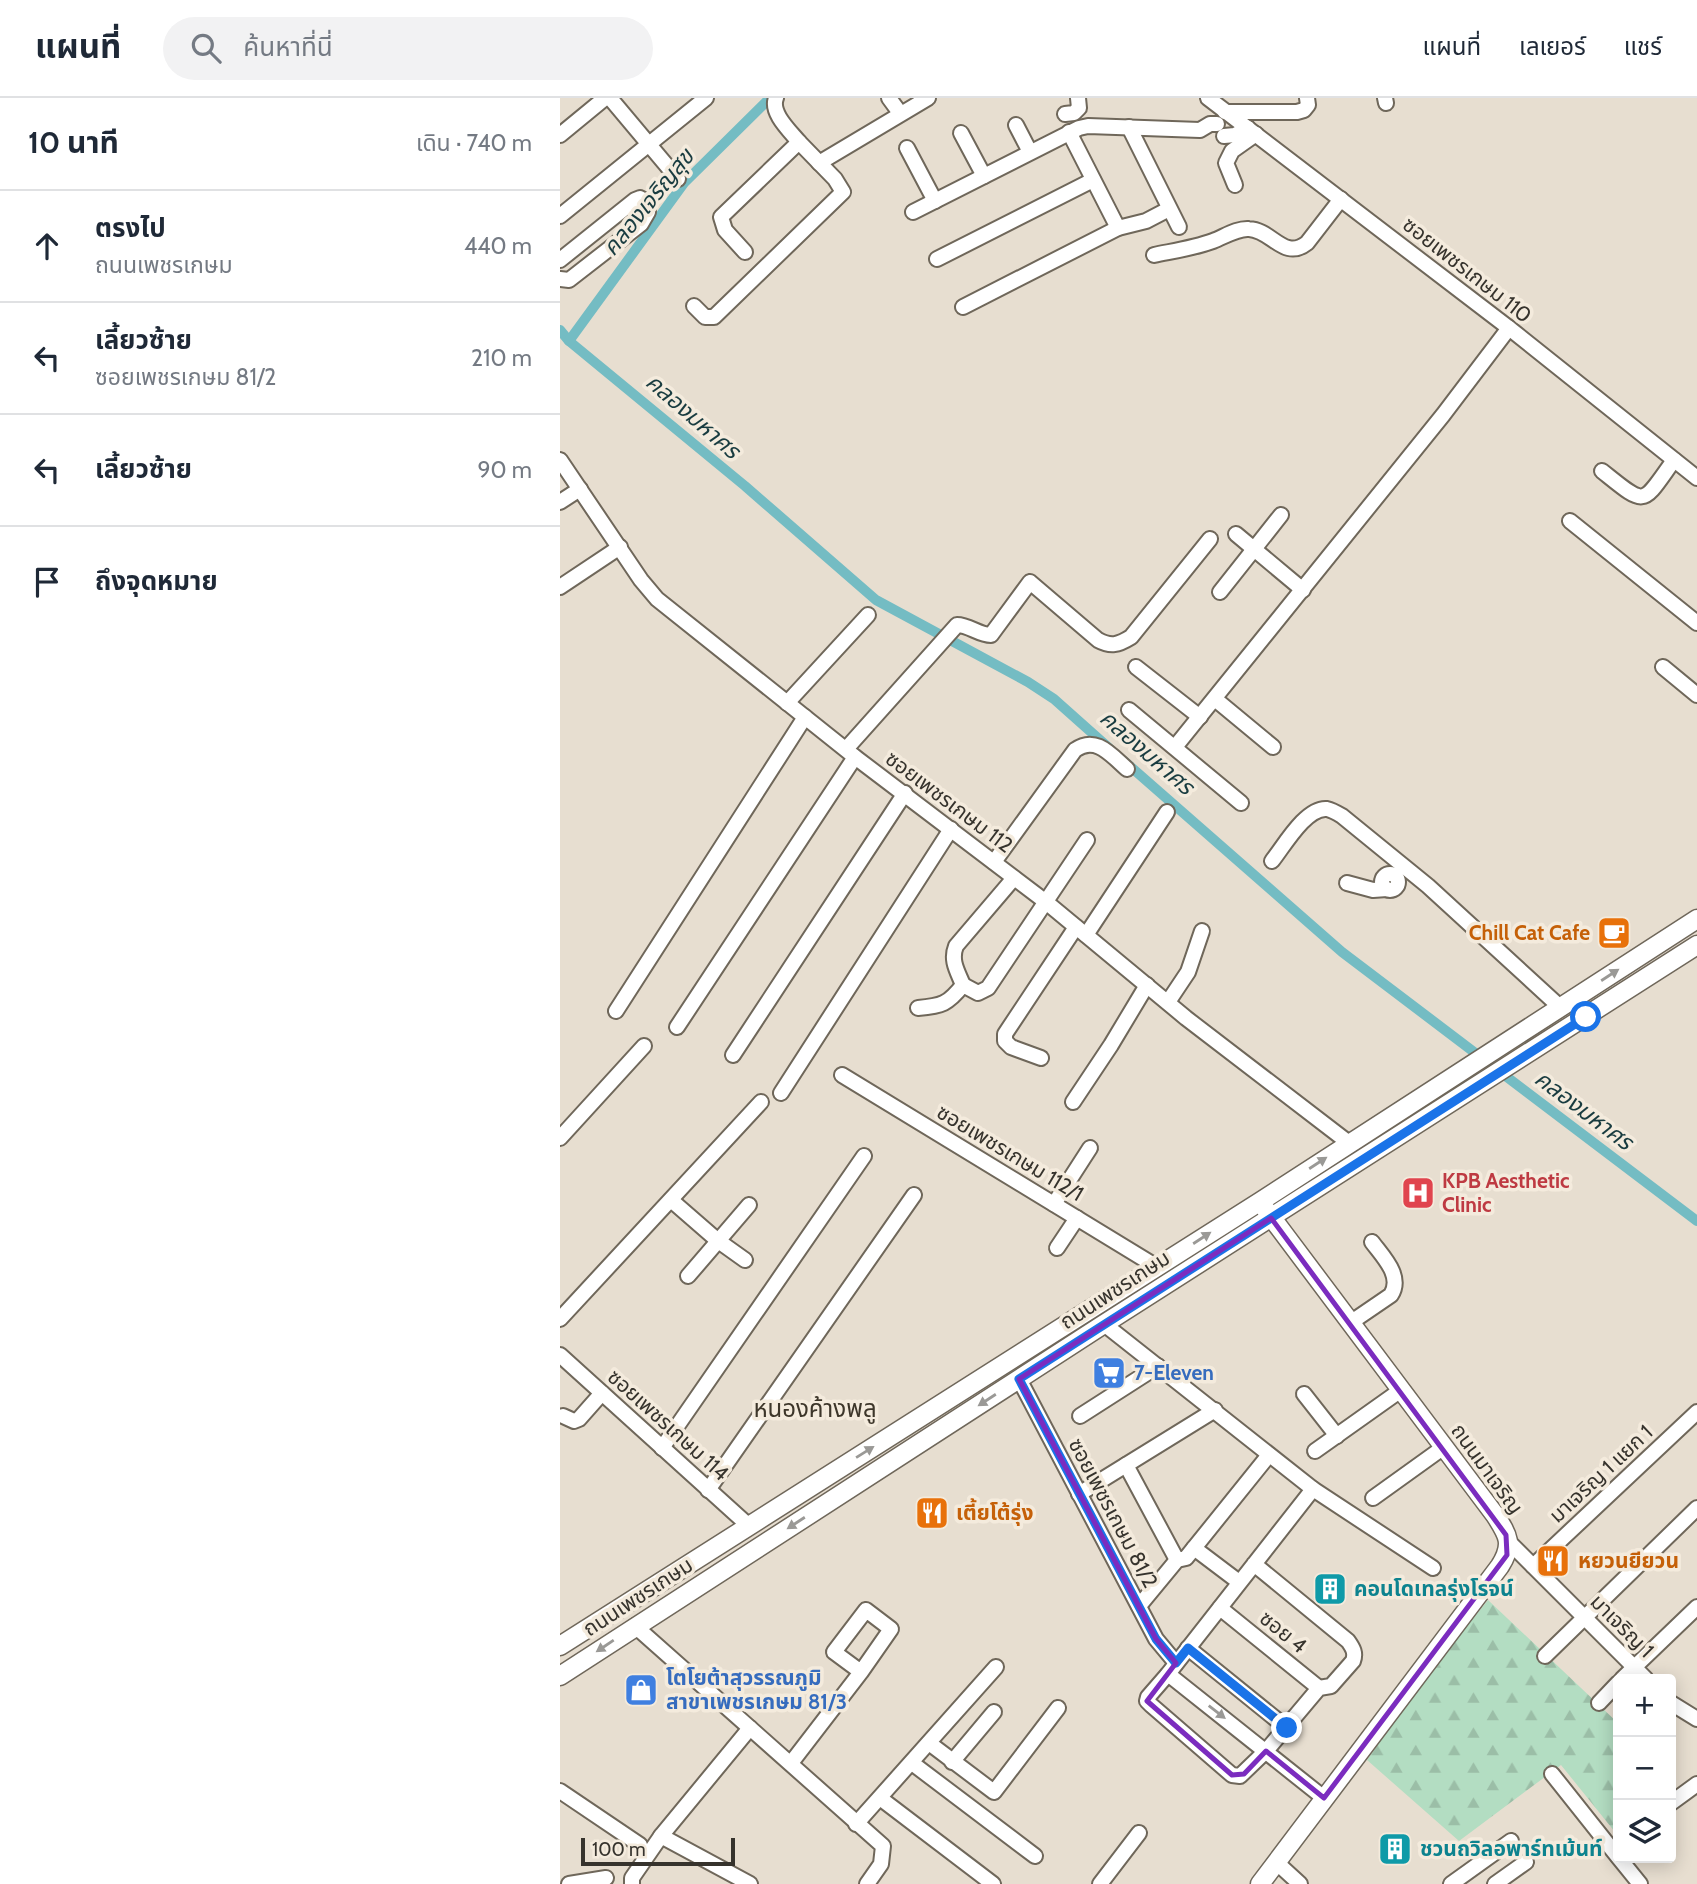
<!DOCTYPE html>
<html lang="th">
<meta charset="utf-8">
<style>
body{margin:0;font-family:Cabin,"Noto Sans Thai",sans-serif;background:#f2f2f3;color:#1f2937}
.controls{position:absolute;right:21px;bottom:21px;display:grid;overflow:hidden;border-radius:7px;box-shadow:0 4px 18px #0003}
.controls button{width:63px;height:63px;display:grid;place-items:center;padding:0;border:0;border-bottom:2px solid #e0e1e3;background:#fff;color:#1f2937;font:35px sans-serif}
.scale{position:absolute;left:21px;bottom:18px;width:154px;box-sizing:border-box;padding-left:7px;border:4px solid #36332d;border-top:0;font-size:19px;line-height:24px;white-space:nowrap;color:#36332d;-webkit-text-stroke:5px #f4ebdd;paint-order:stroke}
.stop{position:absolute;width:21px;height:21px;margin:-16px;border:5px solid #1a73e8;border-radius:50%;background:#fff}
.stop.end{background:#1a73e8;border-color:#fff;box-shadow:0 2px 7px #0008}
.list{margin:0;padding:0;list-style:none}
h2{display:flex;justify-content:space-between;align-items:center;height:91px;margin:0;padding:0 28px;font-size:30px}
h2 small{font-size:23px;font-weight:400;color:#747a83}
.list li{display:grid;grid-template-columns:46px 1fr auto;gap:21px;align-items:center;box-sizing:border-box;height:112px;padding:0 28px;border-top:2px solid #e0e1e3}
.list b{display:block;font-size:26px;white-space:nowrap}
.list p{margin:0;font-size:23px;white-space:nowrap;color:#747a83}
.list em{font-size:23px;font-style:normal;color:#747a83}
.icon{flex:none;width:38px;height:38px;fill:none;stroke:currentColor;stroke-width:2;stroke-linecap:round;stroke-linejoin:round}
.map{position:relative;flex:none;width:1137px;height:1786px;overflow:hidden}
header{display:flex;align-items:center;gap:42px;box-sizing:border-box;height:98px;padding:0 35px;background:#fff;border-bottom:2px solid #e0e1e3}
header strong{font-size:33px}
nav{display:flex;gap:38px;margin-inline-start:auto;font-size:24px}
.search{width:490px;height:63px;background:#f2f2f3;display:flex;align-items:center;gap:18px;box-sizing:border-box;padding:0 24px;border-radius:38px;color:#747a83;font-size:26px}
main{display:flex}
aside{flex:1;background:#fff}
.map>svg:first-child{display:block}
.forest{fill:url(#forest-firs)}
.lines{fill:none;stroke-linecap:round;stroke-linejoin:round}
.canal{stroke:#74bcc3;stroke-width:10}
.minor-casing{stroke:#6f675a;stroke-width:18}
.major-casing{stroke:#6f675a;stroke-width:21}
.minor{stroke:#fff;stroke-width:14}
.major{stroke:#fff;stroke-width:18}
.oneway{fill:#9a9996}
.route{stroke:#1a73e8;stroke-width:9}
.marked{fill:none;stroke:#7b2cbf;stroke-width:5;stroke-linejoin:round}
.labels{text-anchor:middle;stroke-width:7;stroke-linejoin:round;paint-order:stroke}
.street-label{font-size:21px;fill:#36332d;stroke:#f4ebdd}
.food-label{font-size:21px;font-weight:bold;fill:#c56008;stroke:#f4ebdd;text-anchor:start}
.health-label{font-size:21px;font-weight:bold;fill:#be3a42;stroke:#f4ebdd;text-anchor:start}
.shop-label{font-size:21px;font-weight:bold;fill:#366cbe;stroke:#f4ebdd;text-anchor:start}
.culture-label{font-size:21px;font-weight:bold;fill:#0d838f;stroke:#f4ebdd;text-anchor:start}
.water-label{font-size:23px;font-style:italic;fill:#193c40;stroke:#f4ebdd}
.quarter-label{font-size:24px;fill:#3d362a;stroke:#f4ebdd}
</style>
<header>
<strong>แผนที่</strong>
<div class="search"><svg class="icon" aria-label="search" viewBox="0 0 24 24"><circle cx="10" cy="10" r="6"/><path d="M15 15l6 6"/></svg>ค้นหาที่นี่</div>
<nav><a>แผนที่</a><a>เลเยอร์</a><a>แชร์</a></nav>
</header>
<main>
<aside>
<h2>10 นาที<small>เดิน · 740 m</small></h2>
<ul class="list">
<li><svg class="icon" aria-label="ahead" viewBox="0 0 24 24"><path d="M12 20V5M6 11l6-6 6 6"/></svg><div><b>ตรงไป</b><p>ถนนเพชรเกษม</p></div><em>440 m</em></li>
<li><svg class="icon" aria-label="left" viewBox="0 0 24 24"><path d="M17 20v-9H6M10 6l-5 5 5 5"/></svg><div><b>เลี้ยวซ้าย</b><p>ซอยเพชรเกษม 81/2</p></div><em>210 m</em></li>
<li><svg class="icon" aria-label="left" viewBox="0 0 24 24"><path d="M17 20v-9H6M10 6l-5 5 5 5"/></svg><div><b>เลี้ยวซ้าย</b></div><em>90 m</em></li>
<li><svg class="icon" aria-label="arrive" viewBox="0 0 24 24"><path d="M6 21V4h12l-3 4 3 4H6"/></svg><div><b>ถึงจุดหมาย</b></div></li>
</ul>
</aside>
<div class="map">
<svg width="1137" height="1786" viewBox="0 0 1137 1786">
<defs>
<pattern id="forest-firs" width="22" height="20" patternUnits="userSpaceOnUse" patternTransform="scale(1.75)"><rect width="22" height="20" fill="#b3ddc2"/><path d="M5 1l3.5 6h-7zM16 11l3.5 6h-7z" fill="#9bbea7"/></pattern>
</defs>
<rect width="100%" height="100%" fill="#e7ded0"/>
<polygon class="forest" points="928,1502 1058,1625 1058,1732 1055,1734 1001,1667 899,1743 807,1662 860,1586"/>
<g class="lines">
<g class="canal">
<polyline points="0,232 9,243 185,388 316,502 468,584 494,601 549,650"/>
<polyline points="9,243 124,85 210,0"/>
<polyline points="564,663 782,854 1137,1123"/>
</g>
<defs>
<g id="minor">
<polyline points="50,0 118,81"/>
<path d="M216,0C210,15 230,33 239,44"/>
<polyline points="329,0 340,15"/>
<polyline points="648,0 949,230 1137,380"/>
<polyline points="825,0 826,5"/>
<polyline points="665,14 737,14 744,12 748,7 747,0"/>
<polyline points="505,16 514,15 519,10 518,0"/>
<polyline points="456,27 470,54"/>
<polyline points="569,29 619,129"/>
<polyline points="509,34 558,130"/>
<polyline points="401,35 424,78"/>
<polyline points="0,37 45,0"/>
<polyline points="664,38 675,37 688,30"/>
<polyline points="347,50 375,103"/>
<polyline points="259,65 368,0"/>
<polyline points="675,87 666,65 672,53 696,36"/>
<polyline points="353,114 519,30 528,28 640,32 650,26 657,26"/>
<polyline points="0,118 146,0"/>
<path d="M594,157C613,153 634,150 653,143C664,139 677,130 689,131C712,132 724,163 747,145L781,101"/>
<polyline points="377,161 533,82"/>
<polyline points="0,162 75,102 80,100 87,104 88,114 81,126 9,182 0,181"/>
<polyline points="134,208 145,219 154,219 283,94 275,81 239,44 161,119 165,132 185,154"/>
<polyline points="403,209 558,130 586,123 609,111"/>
<polyline points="0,362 81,482 97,501 295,659 486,804 626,920 789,1045"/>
<path d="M1042,373C1087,409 1081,408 1114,362"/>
<polyline points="0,404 20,391"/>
<polyline points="1010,423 1137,525"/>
<polyline points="676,436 743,492"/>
<polyline points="0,489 60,449"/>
<polyline points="660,494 721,417"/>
<polyline points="576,569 640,619"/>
<polyline points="1103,569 1137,597"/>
<polyline points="655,601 713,649"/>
<polyline points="227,605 308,517"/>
<polyline points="569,612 681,705"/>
<polyline points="615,649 883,317 949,230"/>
<path d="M286,651L397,527C409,527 419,537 431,537L470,484L538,542C551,549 558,547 571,539L650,441"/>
<path d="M712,763C724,748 746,709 767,711C772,712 777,715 782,718L868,788L1000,909"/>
<path d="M434,764L515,652C536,637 551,657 567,671"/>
<circle cx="830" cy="784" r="8"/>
<polyline points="787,785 813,792 827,791"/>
<polyline points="526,837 607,714"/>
<path d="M403,887C398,874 390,863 396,848L454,780"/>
<polyline points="608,904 628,874 642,833"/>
<path d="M358,910C382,908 388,906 403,887L418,895L428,890L527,742"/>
<polyline points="56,913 245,619"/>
<polyline points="117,929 295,659"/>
<polyline points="173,957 345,695"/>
<polyline points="481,960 451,949 445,943 445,936 516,829"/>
<polyline points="282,977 597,1169"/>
<polyline points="221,995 391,731"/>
<polyline points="513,1004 551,947 587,887"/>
<polyline points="0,1040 84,948"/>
<polyline points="111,1102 157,1142 185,1162"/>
<polyline points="494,1106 530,1050"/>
<polyline points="497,1150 517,1120"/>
<polyline points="128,1178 189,1107"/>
<polyline points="0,1221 201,1004"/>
<path d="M790,1225L831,1197C843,1178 823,1159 812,1144"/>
<polyline points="544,1226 753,1391 873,1470"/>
<polyline points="0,1257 189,1428"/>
<polyline points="459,1281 596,1541 616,1565"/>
<polyline points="744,1296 777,1338"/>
<polyline points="3,1318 14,1323 19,1321 42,1295"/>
<polyline points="520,1318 598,1268"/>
<polyline points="102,1350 304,1058"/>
<polyline points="755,1353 841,1292"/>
<polyline points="566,1367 617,1462"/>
<polyline points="148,1392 354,1097"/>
<polyline points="519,1396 655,1312"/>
<polyline points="813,1400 884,1349"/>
<polyline points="949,1444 1086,1581"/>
<polyline points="634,1450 679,1484"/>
<path d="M694,1466L788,1543C793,1550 796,1555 793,1563L771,1588L759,1590L706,1653L680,1678L672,1677L591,1607L587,1603L588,1599L608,1576L753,1391"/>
<polyline points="973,1468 1137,1314"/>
<polyline points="579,1508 617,1462 626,1460 709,1357"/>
<polyline points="660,1510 759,1590"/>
<polyline points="75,1528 323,1748 321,1766 307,1786"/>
<polyline points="628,1550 727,1630"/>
<polyline points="985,1558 1137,1410"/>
<polyline points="608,1576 764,1700"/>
<polyline points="1062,1581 1137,1509"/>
<polyline points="1039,1605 1058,1585"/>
<polyline points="1111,1605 1137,1621"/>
<polyline points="369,1645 434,1694 498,1610"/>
<polyline points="392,1664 434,1614"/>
<polyline points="231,1665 301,1574 331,1531 306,1512 274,1554 301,1574"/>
<polyline points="352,1665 475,1758"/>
<polyline points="992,1676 1058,1759"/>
<polyline points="0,1693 80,1747"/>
<polyline points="320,1700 433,1786"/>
<polyline points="1111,1705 1137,1686"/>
<polyline points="296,1726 436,1569"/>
<polyline points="101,1738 190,1786"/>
<polyline points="1059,1760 1080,1786"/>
<polyline points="716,1764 740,1786"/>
<polyline points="9,1786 46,1780"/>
<polyline points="72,1786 72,1780 101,1738 190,1630"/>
<polyline points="540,1786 579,1735"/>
<polyline points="891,1786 951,1743"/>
<polyline points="935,1786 966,1764"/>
</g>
<g id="major">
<polyline points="0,1548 701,1103 1137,821"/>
<polyline points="0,1578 544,1226 1137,847"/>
<path d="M700,1786L940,1468C954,1446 948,1437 935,1417L706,1112"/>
</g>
</defs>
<use href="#minor" class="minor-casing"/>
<use href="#major" class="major-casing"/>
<use href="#minor" class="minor"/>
<use href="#major" class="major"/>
</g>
<defs><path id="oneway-solid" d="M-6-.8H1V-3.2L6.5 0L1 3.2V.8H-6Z" transform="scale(1.75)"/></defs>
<g class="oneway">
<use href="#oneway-solid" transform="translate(1050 877) rotate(-33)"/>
<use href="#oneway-solid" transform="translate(758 1065) rotate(-33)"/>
<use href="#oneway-solid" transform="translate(642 1140) rotate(-33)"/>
<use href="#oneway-solid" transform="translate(427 1302) rotate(147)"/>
<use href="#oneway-solid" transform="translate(305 1354) rotate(-32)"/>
<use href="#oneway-solid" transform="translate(236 1425) rotate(147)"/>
<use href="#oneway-solid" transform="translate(45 1548) rotate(146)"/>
<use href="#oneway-solid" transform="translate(657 1614) rotate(38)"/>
</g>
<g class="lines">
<polyline class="route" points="727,1630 628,1550 616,1565 596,1541 459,1281 1026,919"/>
</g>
<path class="marked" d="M711,1120L946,1437L947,1457L764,1700L706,1653L684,1676L672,1677L587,1603L616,1565L596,1541L459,1281Z"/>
<defs>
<symbol id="cafe-square" viewBox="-11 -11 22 22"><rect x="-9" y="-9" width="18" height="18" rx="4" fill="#e8710a" stroke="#f4ebdd"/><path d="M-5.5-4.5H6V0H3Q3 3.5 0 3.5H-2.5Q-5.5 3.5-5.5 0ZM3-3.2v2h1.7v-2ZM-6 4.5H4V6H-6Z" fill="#fff"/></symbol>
<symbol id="hospital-square" viewBox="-11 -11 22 22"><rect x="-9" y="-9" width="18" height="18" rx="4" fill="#e0444e" stroke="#f4ebdd"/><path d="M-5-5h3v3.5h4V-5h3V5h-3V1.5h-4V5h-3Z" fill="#fff"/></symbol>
<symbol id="supermarket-square" viewBox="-11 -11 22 22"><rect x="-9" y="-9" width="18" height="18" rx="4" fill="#3f7fe0" stroke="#f4ebdd"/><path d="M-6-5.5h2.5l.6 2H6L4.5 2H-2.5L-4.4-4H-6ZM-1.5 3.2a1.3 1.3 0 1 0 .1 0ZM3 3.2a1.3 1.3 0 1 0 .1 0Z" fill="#fff"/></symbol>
<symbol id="restaurant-square" viewBox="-11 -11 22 22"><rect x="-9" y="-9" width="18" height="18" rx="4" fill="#e8710a" stroke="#f4ebdd"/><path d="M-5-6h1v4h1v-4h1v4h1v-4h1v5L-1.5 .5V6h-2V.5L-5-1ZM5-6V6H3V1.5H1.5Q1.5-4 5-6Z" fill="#fff"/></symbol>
<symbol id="building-square" viewBox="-11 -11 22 22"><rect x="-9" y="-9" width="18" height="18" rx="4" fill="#0f9aa8" stroke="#f4ebdd"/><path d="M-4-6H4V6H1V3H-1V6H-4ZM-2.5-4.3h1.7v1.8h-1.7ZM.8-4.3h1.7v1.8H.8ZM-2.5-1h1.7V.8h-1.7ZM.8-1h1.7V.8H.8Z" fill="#fff"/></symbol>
<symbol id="shop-square" viewBox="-11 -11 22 22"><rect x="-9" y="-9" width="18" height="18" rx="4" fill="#3f7fe0" stroke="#f4ebdd"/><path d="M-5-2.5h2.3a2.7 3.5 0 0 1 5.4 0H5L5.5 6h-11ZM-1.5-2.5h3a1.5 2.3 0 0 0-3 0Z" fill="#fff"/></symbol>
</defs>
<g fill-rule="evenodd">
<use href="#cafe-square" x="1035" y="816" width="38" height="38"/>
<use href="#hospital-square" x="839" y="1076" width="38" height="38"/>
<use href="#supermarket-square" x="530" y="1256" width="38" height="38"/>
<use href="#restaurant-square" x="353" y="1396" width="38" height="38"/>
<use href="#restaurant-square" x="974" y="1444" width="38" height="38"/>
<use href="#building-square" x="751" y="1472" width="38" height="38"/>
<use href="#shop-square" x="62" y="1573" width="38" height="38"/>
<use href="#building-square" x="816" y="1732" width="38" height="38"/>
</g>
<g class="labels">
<g class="street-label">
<text transform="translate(907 172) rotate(38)" y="7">ซอยเพชรเกษม 110</text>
<text transform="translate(389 704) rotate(37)" y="7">ซอยเพชรเกษม 112</text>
<text transform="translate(450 1055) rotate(31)" y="7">ซอยเพชรเกษม 112/1</text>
<text transform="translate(555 1192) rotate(-33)" y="7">ถนนเพชรเกษม</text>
<text transform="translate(108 1327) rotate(42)" y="7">ซอยเพชรเกษม 114</text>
<text transform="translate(927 1371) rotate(54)" y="7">ถนนมาเจริญ</text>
<text transform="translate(1041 1376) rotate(-43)" y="7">มาเจริญ 1 แยก 1</text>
<text transform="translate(553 1415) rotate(62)" y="7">ซอยเพชรเกษม 81/2</text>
<text transform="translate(78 1499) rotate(-33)" y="7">ถนนเพชรเกษม</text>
<text transform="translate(1062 1528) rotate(45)" y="7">มาเจริญ 1</text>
<text transform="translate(723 1534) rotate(39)" y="7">ซอย 4</text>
</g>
<g class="food-label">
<text x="1030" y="842" text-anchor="end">Chill Cat Cafe</text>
<text x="396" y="1422">เตี้ยโต้รุ่ง</text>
<text x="1018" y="1470">หยวนยียวน</text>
</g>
<g class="health-label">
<text x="882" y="1090">KPB Aesthetic<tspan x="882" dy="24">Clinic</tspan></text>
</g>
<g class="shop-label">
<text x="574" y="1282">7-Eleven</text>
<text x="106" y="1587">โตโยต้าสุวรรณภูมิ<tspan x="106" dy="24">สาขาเพชรเกษม 81/3</tspan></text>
</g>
<g class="culture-label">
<text x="794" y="1498">คอนโดเทลรุ่งโรจน์</text>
<text x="860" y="1758">ชวนถวิลอพาร์ทเม้นท์</text>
</g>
<g class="water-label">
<text transform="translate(88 104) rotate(-51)" y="8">คลองเจริญสุข</text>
<text transform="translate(133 318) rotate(41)" y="8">คลองมหาศร</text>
<text transform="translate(587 654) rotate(41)" y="8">คลองมหาศร</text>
<text transform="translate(1024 1012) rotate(37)" y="8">คลองมหาศร</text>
</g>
<g class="quarter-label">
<text x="255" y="1319">หนองค้างพลู</text>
</g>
</g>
</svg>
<div class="controls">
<button>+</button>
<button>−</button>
<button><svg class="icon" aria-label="layers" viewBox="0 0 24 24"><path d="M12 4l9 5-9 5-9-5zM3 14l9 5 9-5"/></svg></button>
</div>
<div class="scale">100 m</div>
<div class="stop" style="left:1026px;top:919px"></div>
<div class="stop end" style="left:727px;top:1630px"></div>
</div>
</main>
